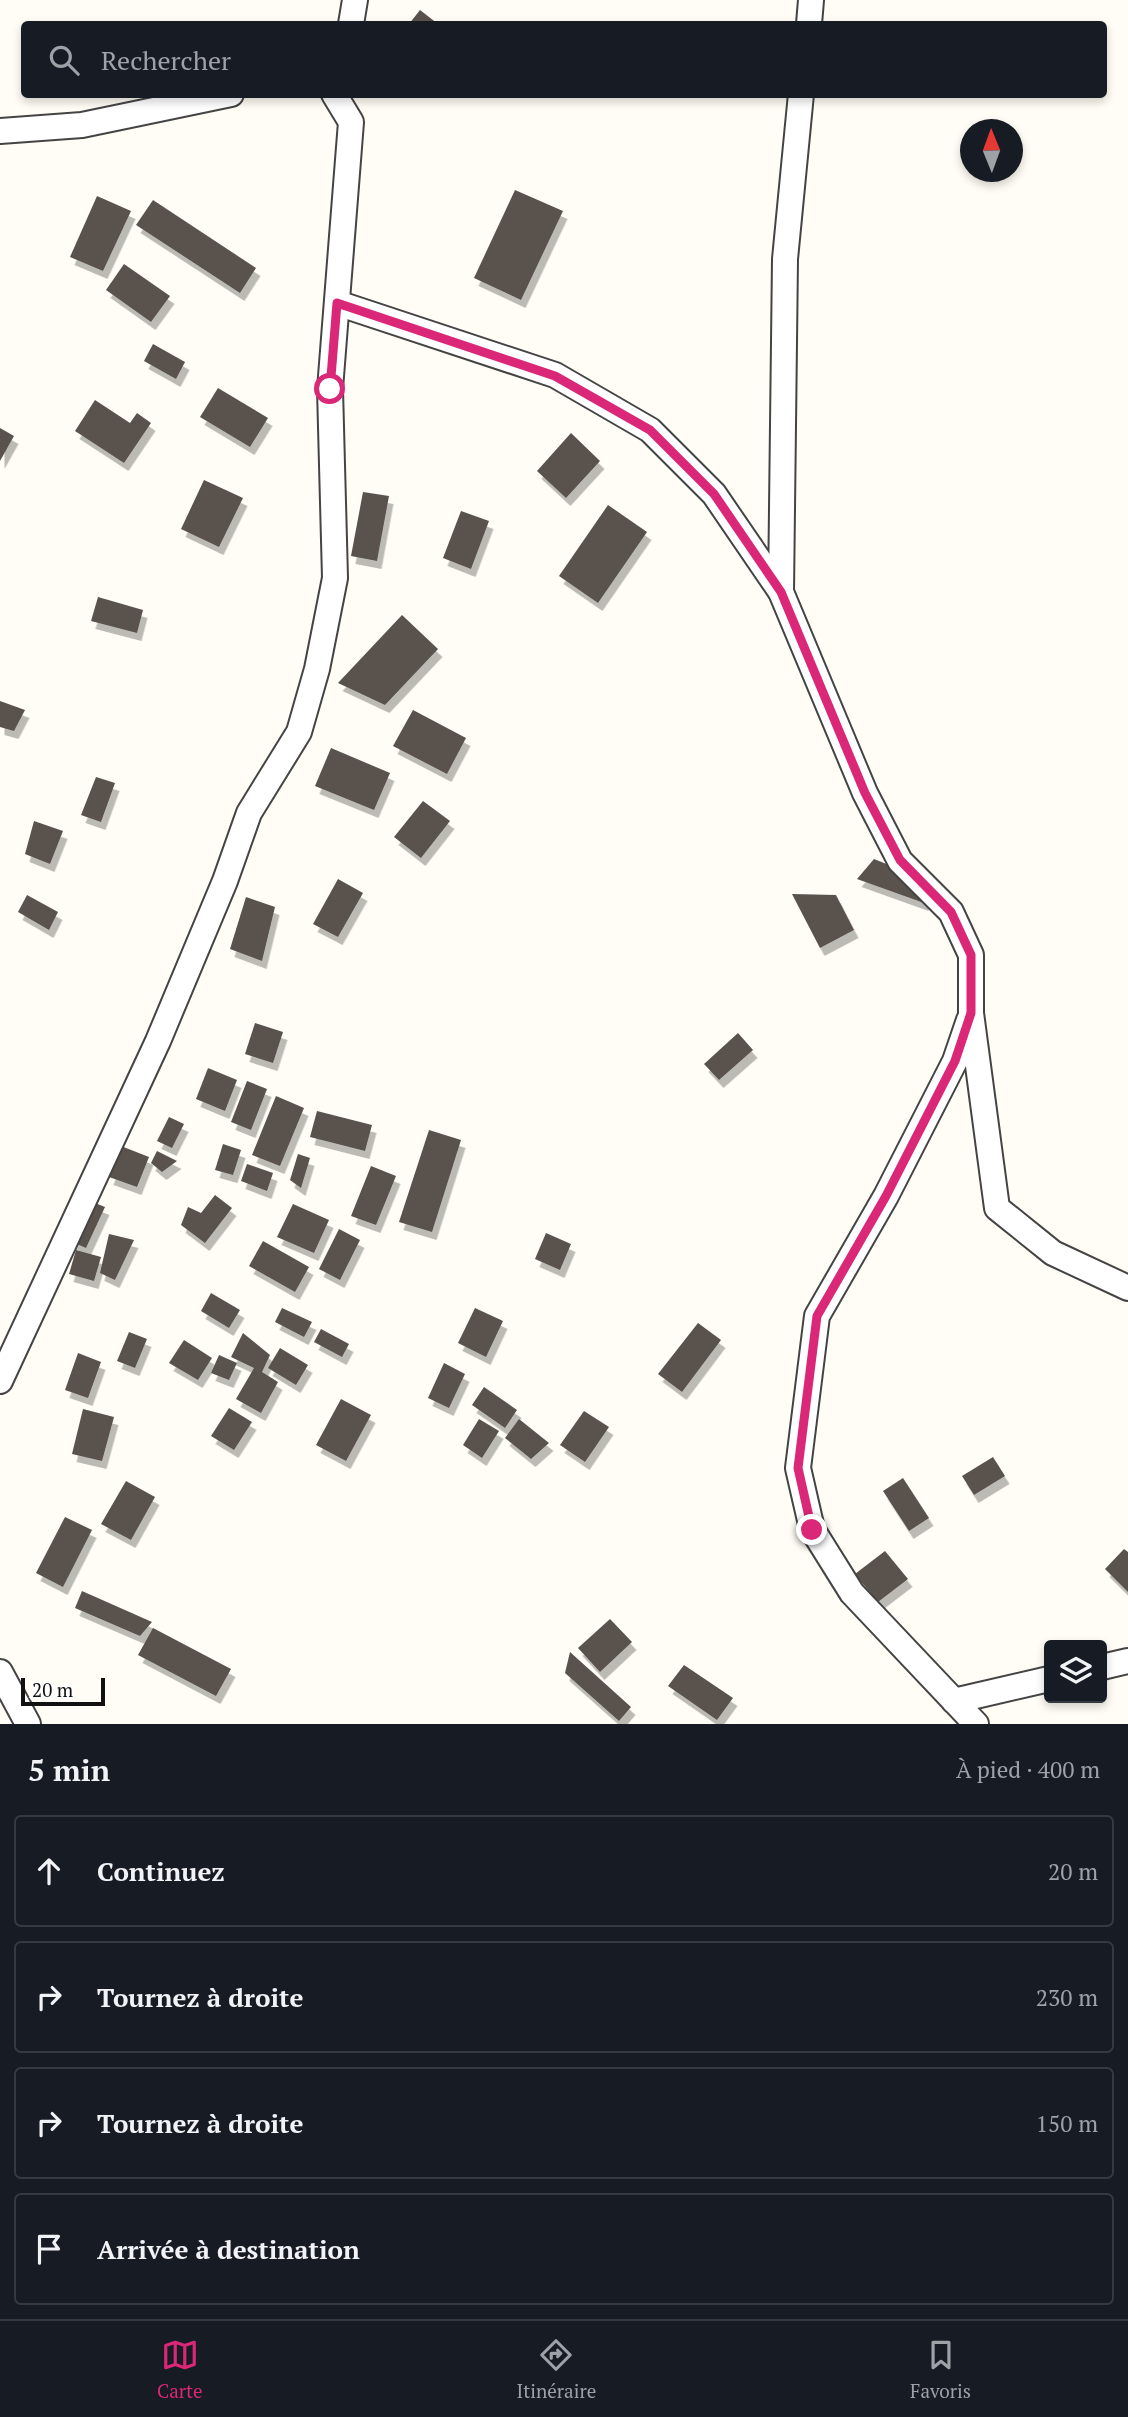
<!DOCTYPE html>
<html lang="fr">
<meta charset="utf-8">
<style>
body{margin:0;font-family:"PT Serif",serif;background:#20242c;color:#f1f3f6}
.controls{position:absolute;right:21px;bottom:21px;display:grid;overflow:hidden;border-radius:7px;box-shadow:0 4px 10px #0003}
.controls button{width:63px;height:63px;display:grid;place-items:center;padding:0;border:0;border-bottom:2px solid #363941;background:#171b24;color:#f1f3f6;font:35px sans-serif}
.compass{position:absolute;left:960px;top:119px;width:63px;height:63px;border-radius:50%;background:#171b24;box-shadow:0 4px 10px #0003;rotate:359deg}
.scale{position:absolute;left:21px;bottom:18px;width:84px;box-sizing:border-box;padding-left:7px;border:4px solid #111;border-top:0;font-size:19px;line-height:24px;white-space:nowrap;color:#111;-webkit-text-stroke:5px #fff;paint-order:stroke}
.stop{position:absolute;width:21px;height:21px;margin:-16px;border:5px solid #db2777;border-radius:50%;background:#fff}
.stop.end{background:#db2777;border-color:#fff;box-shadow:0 2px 7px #0008}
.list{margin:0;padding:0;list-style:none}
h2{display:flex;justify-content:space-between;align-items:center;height:91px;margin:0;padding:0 28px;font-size:30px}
h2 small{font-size:23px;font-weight:400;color:#9ea1a6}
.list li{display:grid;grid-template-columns:46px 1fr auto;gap:21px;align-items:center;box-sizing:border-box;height:112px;margin:0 14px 14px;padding:0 14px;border:2px solid #363941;border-radius:7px}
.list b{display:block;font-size:26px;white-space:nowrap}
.list em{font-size:23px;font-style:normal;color:#9ea1a6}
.icon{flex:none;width:38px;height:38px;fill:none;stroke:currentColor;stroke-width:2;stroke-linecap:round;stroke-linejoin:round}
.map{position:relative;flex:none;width:1128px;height:1724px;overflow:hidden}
.search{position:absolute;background:#171b24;box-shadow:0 4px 10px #0003;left:21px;right:21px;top:21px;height:77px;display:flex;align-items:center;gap:18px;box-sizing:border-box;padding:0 24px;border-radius:7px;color:#9ea1a6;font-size:26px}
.sheet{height:595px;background:#171b24}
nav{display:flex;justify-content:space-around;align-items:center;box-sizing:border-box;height:98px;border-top:2px solid #363941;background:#171b24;font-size:19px;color:#9ea1a6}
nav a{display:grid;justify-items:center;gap:4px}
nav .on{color:#db2777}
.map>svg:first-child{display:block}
.building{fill:#5a524d;filter:url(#shadow)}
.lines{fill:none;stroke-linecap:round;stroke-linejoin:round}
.street-casing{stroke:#444;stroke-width:28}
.street{stroke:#fff;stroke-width:24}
.route{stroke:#db2777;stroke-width:9}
</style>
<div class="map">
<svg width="1128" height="1724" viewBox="0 0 1128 1724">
<defs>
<filter id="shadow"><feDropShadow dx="4.5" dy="8" stdDeviation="0" flood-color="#0004"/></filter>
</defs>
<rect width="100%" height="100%" fill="#fffdf5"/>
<g class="building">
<polygon points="420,10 438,24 409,24"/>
<polygon points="515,190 563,211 521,300 474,278"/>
<polygon points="97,196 131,211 103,271 70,257"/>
<polygon points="153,200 256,268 240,293 136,225"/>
<polygon points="124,264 170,296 151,322 106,290"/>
<polygon points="153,344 185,362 176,379 144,361"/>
<polygon points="218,388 268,418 250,447 200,417"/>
<polygon points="95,400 130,423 137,413 151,423 124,463 75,431"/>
<polygon points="0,428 14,436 0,461"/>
<polygon points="571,433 600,461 566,498 537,471"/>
<polygon points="204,480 243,498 219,547 181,529"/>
<polygon points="363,492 389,496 377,561 351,556"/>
<polygon points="608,505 647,532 598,603 559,576"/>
<polygon points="461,511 489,521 471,569 443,558"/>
<polygon points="98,597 143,610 137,633 91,621"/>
<polygon points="402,615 438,649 385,705 338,683"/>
<polygon points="0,701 25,710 14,731 0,727"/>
<polygon points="413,710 466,738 447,774 393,746"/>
<polygon points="331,748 390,773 374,810 315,786"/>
<polygon points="96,777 115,783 101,822 81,815"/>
<polygon points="423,801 450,821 421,858 394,837"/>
<polygon points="34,821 63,831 50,864 25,854"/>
<polygon points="874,859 914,875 929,890 924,903 857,879"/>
<polygon points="338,879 363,893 338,937 313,924"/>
<polygon points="792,894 836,895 854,930 820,948"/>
<polygon points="27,895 58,912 49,930 18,912"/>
<polygon points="246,897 275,907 262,961 230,949"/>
<polygon points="255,1023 283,1032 273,1063 245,1054"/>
<polygon points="738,1033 753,1050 719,1080 704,1064"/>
<polygon points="208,1068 237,1080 225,1111 196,1099"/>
<polygon points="247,1081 267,1089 251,1130 231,1122"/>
<polygon points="276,1096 304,1108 280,1166 252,1155"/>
<polygon points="317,1111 372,1125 365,1151 310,1137"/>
<polygon points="169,1117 184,1124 172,1148 157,1141"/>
<polygon points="429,1130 461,1140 432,1232 399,1222"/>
<polygon points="223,1144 241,1150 233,1175 215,1170"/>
<polygon points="121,1146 149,1157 137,1187 109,1177"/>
<polygon points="157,1151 177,1161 162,1172 151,1163"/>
<polygon points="298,1154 310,1158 301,1188 290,1180"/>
<polygon points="247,1164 273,1173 267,1191 241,1181"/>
<polygon points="371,1166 396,1176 376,1225 351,1216"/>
<polygon points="215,1195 232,1208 205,1243 181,1225 188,1207 201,1213"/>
<polygon points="90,1201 105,1207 86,1248 72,1242"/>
<polygon points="293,1204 329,1220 314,1253 277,1237"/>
<polygon points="339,1229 360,1240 340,1280 319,1269"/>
<polygon points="546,1233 571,1244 560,1270 535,1259"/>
<polygon points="109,1234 134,1240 115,1280 100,1273"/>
<polygon points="263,1241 309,1267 295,1292 249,1266"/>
<polygon points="76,1250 101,1257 94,1281 69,1274"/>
<polygon points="211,1293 240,1310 229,1328 201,1311"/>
<polygon points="282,1308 312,1322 304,1337 275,1322"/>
<polygon points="475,1308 503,1321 486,1357 458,1343"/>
<polygon points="698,1323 721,1340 682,1392 658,1374"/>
<polygon points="321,1329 349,1344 342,1357 314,1342"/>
<polygon points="129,1332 147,1339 135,1368 117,1361"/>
<polygon points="243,1333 270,1355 262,1372 278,1382 261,1413 236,1399 254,1368 231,1357"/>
<polygon points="184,1340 212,1358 198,1380 169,1363"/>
<polygon points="280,1348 308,1365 296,1385 268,1368"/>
<polygon points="78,1353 101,1362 88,1398 65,1390"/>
<polygon points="219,1355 237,1363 229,1380 211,1373"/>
<polygon points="444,1363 465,1374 449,1408 428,1398"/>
<polygon points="484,1387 517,1410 505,1428 472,1405"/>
<polygon points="341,1399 371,1415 346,1461 316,1445"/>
<polygon points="229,1408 252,1422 234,1450 211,1436"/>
<polygon points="83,1409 114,1417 102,1461 72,1454"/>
<polygon points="584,1411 609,1427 585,1462 560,1445"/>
<polygon points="479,1419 499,1431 482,1458 463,1445"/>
<polygon points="519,1419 549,1443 531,1459 505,1438"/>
<polygon points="993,1457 1005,1476 974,1495 962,1476"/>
<polygon points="903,1478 929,1518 909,1531 883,1491"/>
<polygon points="126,1481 155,1497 131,1540 101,1524"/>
<polygon points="65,1517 92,1530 63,1587 36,1573"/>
<polygon points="1124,1549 1128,1552 1128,1592 1105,1569"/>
<polygon points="885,1551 908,1579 878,1602 855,1574"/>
<polygon points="82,1591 152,1622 140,1636 75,1608"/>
<polygon points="610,1619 632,1642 600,1672 578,1648"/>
<polygon points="153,1628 231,1669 216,1696 138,1655"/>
<polygon points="570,1652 631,1707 619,1721 565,1673"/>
<polygon points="684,1665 733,1698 717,1720 668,1686"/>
</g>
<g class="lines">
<defs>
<g id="street">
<polyline points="351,24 355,0"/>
<polyline points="809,24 811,0"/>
<polyline points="0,131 82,125 231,94"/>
<polyline points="337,303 555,375 650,430 714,494 781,592 865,793 900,861 951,912 971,955 971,1013 997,1208 1053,1253 1128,1288"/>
<polyline points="781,592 785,259 801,94"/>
<polyline points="969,1020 955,1061 886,1196 817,1316 798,1468 812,1529 852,1593 976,1724"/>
<polyline points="0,1381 158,1041 225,881 249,813 299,732 317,669 335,578 330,389 351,122 334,94"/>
<polyline points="1102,1667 1128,1661"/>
<polyline points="0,1672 28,1724"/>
<polyline points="954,1701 1049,1679"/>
</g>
</defs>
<use href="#street" class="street-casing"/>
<use href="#street" class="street"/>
</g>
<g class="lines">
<polyline class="route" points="330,389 337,303 555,376 650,430 714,494 781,592 865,793 900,860 951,912 971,955 971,1013 955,1061 886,1196 817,1316 798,1468 812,1530"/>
</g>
</svg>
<div class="controls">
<button><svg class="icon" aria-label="layers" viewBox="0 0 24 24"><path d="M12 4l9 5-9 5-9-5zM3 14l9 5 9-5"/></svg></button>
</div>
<svg class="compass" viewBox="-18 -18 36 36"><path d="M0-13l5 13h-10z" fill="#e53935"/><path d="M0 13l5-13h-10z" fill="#9ea1a6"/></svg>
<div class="scale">20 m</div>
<div class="stop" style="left:330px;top:389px"></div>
<div class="stop end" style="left:812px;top:1530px"></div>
<div class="search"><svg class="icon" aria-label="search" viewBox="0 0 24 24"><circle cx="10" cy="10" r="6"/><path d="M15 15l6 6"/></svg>Rechercher</div>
</div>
<section class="sheet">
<h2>5 min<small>À pied · 400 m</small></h2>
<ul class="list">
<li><svg class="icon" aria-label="ahead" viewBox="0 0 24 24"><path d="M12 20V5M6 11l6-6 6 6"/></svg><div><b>Continuez</b></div><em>20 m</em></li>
<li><svg class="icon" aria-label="right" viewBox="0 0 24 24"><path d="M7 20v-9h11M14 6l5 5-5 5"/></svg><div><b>Tournez à droite</b></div><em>230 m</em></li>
<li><svg class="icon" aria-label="right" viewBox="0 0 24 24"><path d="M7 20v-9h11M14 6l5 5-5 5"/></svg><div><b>Tournez à droite</b></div><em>150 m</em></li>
<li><svg class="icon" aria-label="arrive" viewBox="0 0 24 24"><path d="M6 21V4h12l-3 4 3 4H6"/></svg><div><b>Arrivée à destination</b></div></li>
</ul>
</section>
<nav>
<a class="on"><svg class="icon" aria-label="map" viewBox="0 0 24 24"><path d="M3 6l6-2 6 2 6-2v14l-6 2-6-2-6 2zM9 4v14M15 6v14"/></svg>Carte</a>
<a><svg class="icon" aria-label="directions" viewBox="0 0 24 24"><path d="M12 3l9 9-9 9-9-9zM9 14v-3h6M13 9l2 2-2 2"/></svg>Itinéraire</a>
<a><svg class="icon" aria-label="saved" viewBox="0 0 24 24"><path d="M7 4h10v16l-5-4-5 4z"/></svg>Favoris</a>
</nav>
